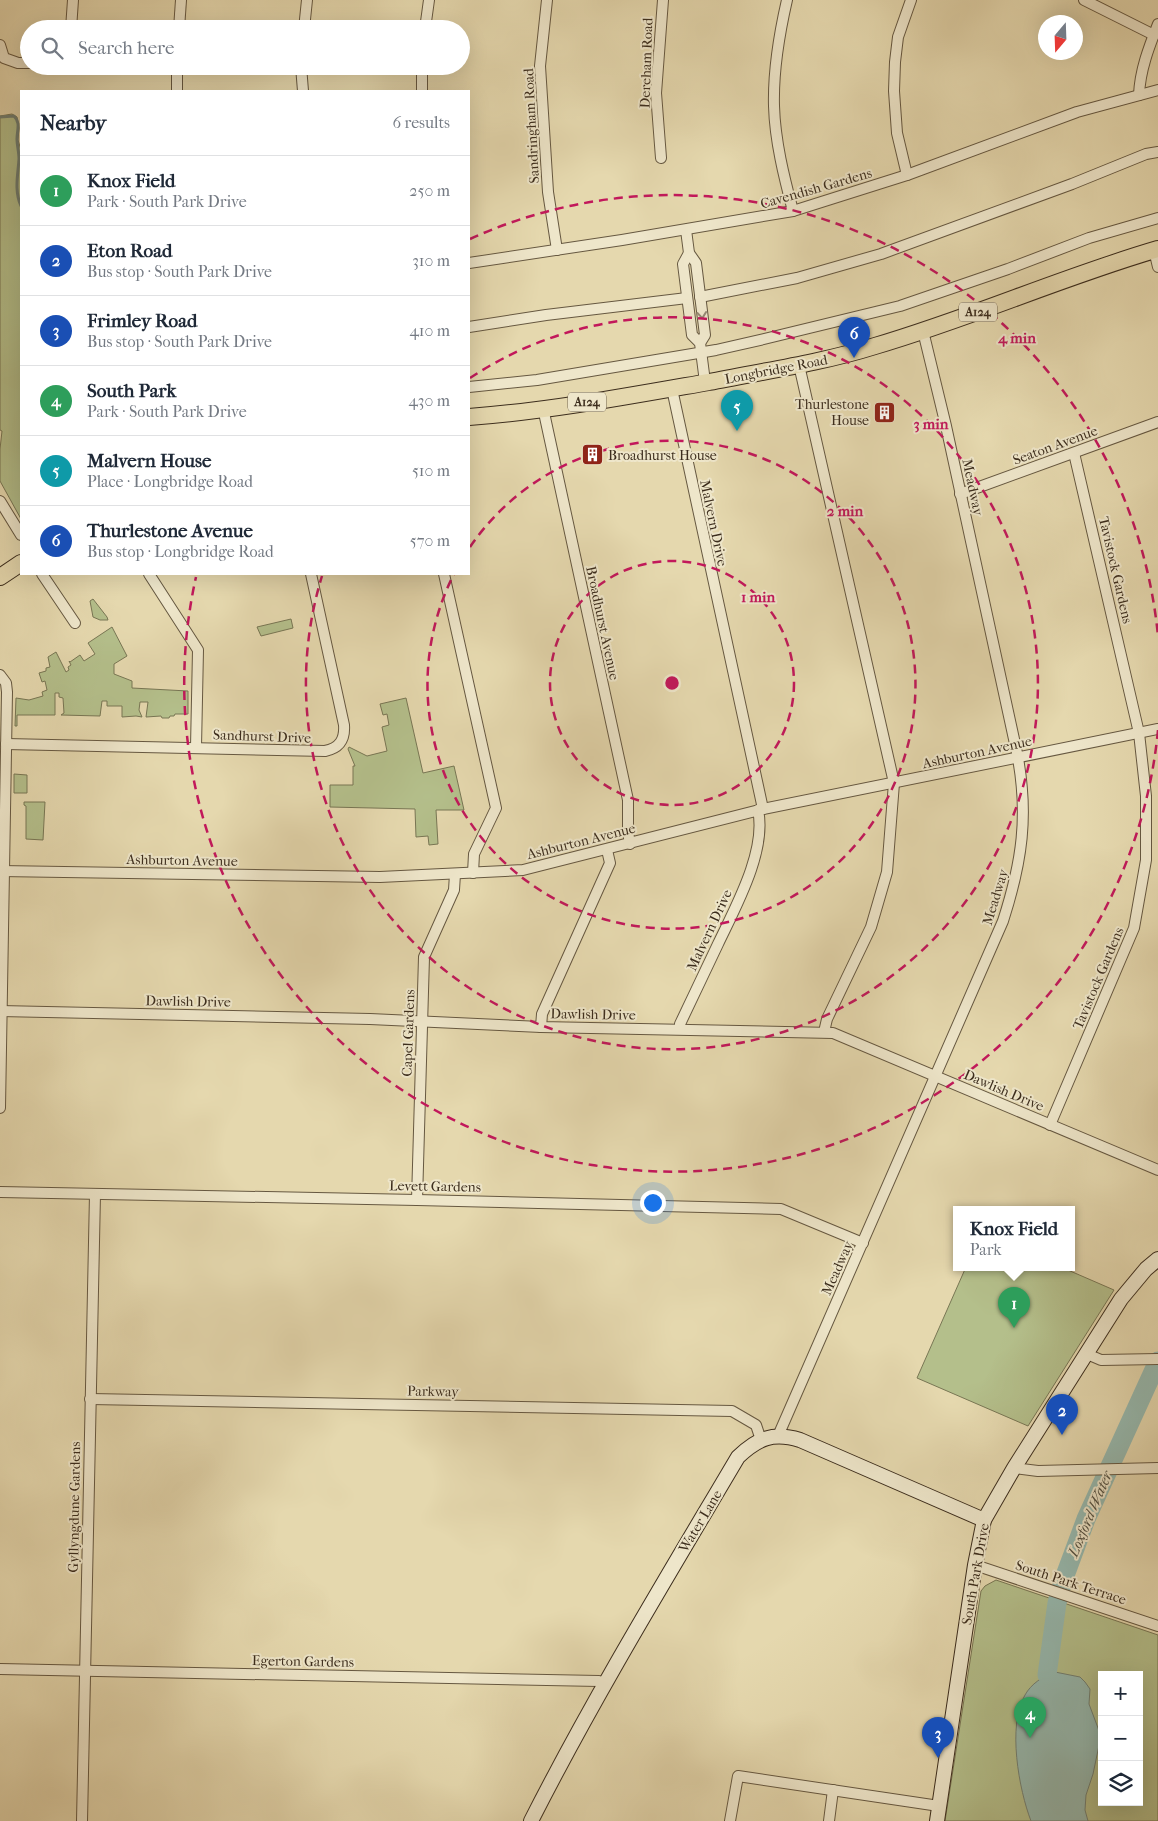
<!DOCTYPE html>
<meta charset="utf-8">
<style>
body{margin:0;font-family:"IM FELL French Canon",serif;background:#f2f2f3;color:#1f2937}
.controls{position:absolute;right:15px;bottom:15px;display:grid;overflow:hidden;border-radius:0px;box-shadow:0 5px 20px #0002}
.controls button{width:45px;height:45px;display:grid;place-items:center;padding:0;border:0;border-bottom:1px solid #e0e1e3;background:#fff;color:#1f2937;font:25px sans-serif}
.compass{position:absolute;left:1038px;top:15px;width:45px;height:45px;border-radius:50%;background:#fff;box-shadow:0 5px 20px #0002;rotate:199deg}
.you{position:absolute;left:652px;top:1202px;width:18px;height:18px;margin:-12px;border:4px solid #fff;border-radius:50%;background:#1a73e8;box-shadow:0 0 0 8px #1a73e833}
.badge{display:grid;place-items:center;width:32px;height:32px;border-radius:50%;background:#d93025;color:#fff;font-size:16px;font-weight:700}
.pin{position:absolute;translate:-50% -41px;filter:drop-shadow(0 1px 2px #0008)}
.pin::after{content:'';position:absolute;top:26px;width:18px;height:15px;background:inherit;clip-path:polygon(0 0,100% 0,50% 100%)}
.popup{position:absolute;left:953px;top:1206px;width:122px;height:65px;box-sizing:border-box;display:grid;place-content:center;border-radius:0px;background:#fff;filter:drop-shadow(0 1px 4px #0005);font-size:16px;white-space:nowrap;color:#747a83}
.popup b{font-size:19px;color:#1f2937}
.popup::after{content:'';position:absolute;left:50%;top:100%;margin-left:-10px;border:10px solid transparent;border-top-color:#fff}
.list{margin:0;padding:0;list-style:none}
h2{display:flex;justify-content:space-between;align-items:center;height:65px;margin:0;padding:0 20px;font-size:21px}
h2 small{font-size:16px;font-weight:400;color:#747a83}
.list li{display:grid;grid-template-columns:32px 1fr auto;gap:15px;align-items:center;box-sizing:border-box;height:70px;padding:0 20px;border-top:1px solid #e0e1e3}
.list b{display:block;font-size:19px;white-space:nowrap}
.list p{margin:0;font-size:16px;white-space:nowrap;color:#747a83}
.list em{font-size:16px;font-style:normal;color:#747a83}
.icon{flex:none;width:28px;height:28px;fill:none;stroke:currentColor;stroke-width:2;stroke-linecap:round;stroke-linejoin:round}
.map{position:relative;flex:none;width:1158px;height:1821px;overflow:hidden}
.search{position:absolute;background:#fff;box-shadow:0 5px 20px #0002;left:20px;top:20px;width:450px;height:55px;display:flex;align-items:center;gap:12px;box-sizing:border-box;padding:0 18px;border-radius:28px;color:#747a83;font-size:19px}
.panel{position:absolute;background:#fff;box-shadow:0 5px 20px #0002;left:20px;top:90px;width:450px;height:485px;border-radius:0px}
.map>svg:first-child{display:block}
.green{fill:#b4bf8b;stroke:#787654;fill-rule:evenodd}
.water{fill:#96b9af;stroke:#728175}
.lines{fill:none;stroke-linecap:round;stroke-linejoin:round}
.stream{stroke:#728175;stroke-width:3}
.river{stroke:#96b9af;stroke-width:19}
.street-casing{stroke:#665841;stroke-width:12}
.secondary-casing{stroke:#3c2d1d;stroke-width:16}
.primary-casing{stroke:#3c2d1d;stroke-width:18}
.street{stroke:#eee6ca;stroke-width:10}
.secondary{stroke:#eee6ca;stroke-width:14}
.primary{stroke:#e5d8ae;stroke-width:16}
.oneway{stroke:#958a74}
.ring{fill:none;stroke:#c2185b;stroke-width:2.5;stroke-dasharray:9 6}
.labels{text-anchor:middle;stroke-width:4;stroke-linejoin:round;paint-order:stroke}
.shield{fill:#eee6ca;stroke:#716451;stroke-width:1}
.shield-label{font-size:12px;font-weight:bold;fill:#3c2d1d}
.street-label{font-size:14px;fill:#3c2d1d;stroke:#eee6ca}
.poi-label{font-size:14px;fill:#3c2d1d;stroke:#eee6ca;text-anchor:end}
.water-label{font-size:15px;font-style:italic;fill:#525042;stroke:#eee6ca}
.centre{fill:#c2185b;stroke:#eee6ca;stroke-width:2.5}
.ring-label{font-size:15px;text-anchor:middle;font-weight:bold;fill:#c2185b;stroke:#eee6ca;stroke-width:4;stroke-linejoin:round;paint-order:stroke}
</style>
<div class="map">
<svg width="1158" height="1821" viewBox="0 0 1158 1821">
<rect width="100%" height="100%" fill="#e5d8ae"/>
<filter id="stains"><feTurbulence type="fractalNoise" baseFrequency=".004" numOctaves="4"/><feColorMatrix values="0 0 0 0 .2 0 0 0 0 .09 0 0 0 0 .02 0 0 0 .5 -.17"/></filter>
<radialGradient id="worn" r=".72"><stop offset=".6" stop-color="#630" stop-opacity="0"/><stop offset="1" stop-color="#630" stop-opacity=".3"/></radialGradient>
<g class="green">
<polygon points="12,114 17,117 19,128 18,140 21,150 21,519 0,481 0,449 2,431 0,430 0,116"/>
<polygon points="93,599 107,617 108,620 100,620 93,617 90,601"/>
<polygon points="291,619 293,628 261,636 257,627"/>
<polygon points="112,627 127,656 114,664 114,674 132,681 132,688 188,691 188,714 175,714 174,716 170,716 169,718 162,718 161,716 146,717 148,702 140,702 139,710 142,717 136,716 122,717 122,706 107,706 107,701 102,701 100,716 61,715 64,713 63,698 59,697 59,693 55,693 55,715 17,715 17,726 15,726 16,698 29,700 43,696 42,692 47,690 45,681 42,682 39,673 46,671 46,668 50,667 48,657 56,652 66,672 69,670 68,667 71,665 69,661 70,662 80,655 84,661 95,654 88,643"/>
<polygon points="406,698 423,773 454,766 464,810 436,810 438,844 429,845 428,836 416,837 415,809 330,807 330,785 353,785 353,766 355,766 348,749 349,747 367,756 387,751 382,727 389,725 387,714 383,715 380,704"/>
<polygon points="14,774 27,775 27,793 14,793"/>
<polygon points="24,802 45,802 43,840 26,839 26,806 24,805"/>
<polygon points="966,1267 1061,1267 1114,1290 1028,1426 917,1378"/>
<path d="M996,1580L1158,1635V1821H945L981,1591L985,1586ZM1102,1675H1139V1802H1102Z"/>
</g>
<path class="water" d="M1055,1672L1080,1677L1085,1682L1090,1689L1089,1704L1101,1736L1093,1774L1086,1795L1085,1810L1088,1821H1031C1019,1790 1007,1725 1025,1695C1031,1684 1043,1676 1055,1672Z"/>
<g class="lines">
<path class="stream" d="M0,117L14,116C21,123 17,130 17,139C17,145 19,152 19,159C18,175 14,190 21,206"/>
<polyline class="river" points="1047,1675 1057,1603 1063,1581 1086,1519 1158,1361"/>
<defs>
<g id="street">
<polyline points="547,0 540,66 548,192 557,250"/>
<path d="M787,0C779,35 773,70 774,106C775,141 784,177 793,211"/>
<polyline points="1084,0 1154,35"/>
<polyline points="71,29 73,0"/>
<polyline points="179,29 181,0"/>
<polyline points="304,29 307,0"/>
<polyline points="425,29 429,0"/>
<polyline points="0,45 4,58 18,63 29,63"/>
<polyline points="177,66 177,91"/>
<polyline points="301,66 303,91"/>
<polyline points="422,66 422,91"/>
<path d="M1139,95C1140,70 1149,47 1158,24"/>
<polyline points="661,158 656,93 663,0"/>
<polyline points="907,175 897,133 894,91 895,62 898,37 911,0"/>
<polyline points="686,230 689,253 696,263 705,335 700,343"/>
<polyline points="1154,250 1158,267"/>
<polyline points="689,253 683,264 692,335 700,343 705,382"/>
<polyline points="469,263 622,240 793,211 907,175 1077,112 1158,90"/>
<polyline points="700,297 797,278 881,254 1072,184 1146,154 1158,152"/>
<polyline points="469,327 546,315 687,298"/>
<polyline points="799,365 894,783 887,872 871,927 827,1019 824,1032"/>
<polyline points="469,387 537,380 716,350 764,339 900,306 1008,269 1089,238 1158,218"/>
<polyline points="672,389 763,809"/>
<polyline points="543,408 628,800 628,832 630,844"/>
<polyline points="960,494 1158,422"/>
<polyline points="0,501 21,535"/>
<polyline points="42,574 75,623"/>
<polyline points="149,574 198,650 196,747"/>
<polyline points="444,574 496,808 474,854 473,873"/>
<polyline points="0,675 6,683 7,692 0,1108"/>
<path d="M6,744L325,751C340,748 345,739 344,725L311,574"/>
<polyline points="0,871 380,877 523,870 763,809 1158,729"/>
<polyline points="0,1011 370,1019 541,1027 833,1033 1158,1170"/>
<polyline points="541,1027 542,1014 610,863 607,850"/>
<path d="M680,1029V1024C693,997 705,971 718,944C735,908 767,851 758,810"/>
<polyline points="1050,1125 1134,928 1146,860 1146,796 1139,733 1074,453"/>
<polyline points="0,1192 417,1200 781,1209 863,1243"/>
<polyline points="417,1200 424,957 454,890 455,874"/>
<polyline points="1087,1354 1101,1360 1158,1359"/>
<polyline points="90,1399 732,1411 756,1425 761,1440"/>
<path d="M778,1436L1003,921C1022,862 1029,815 1017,753L946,426L923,331"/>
<polyline points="1014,1468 1038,1471 1158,1468"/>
<polyline points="975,1565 1158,1626"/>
<polyline points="0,1669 599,1681 605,1684"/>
<polyline points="82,1821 95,1194"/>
<polyline points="730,1821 738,1776 939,1806"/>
<polyline points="829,1821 833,1790"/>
</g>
<g id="secondary">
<path d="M531,1821C594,1697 667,1577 738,1457C758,1438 773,1432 800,1440L984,1520"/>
<polyline points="937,1821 975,1565 984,1520 1014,1468 1121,1299 1146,1269 1158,1259"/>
</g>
<g id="primary">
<path d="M469,417C549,411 629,396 709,382C764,371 821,363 875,346C971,318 1062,277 1158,249"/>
<polyline points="0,577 21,563"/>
</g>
</defs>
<use href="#street" class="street-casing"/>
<use href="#secondary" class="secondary-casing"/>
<use href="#primary" class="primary-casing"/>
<use href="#street" class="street"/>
<use href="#secondary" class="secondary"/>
<use href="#primary" class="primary"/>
</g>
<defs><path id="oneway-chevron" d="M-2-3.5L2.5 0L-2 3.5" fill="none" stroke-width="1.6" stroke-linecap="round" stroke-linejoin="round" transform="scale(1.25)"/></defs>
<use class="oneway" href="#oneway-chevron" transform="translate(702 315) rotate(84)"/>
<g class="ring">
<circle cx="672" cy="683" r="122"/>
<path d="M470 547A244 244 0 1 1 454 574"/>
<path d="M470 378A366 366 0 1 1 322 576"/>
<path d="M1158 730A488 488 0 1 1 196 577M470 239A488 488 0 0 1 1158 636"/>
</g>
<defs>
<symbol id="building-square" viewBox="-11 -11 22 22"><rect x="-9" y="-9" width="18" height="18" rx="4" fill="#8f2418" stroke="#eee6ca"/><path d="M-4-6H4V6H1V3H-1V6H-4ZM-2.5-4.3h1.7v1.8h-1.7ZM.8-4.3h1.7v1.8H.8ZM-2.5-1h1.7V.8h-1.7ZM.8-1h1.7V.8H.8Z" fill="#fff"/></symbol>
</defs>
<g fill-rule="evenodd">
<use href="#building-square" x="872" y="400" width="25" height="25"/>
<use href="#building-square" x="580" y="442" width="25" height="25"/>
</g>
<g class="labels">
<g class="shield">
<rect x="959" y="302.5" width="38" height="19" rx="4"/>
<rect x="568" y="392.5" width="38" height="19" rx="4"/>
</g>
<g class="shield-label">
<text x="978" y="316">A124</text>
<text x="587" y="406">A124</text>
</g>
<g class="street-label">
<text transform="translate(646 63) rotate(-88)" y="5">Dereham Road</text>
<text transform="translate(531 126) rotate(-93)" y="5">Sandringham Road</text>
<text transform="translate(816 188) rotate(-16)" y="5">Cavendish Gardens</text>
<text transform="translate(776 369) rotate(-11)" y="5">Longbridge Road</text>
<text transform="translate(1055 445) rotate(-20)" y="5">Seaton Avenue</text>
<text transform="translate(973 487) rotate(78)" y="5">Meadway</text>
<text transform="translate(714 523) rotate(78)" y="5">Malvern Drive</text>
<text transform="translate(1116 570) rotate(77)" y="5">Tavistock Gardens</text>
<text transform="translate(603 623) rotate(78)" y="5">Broadhurst Avenue</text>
<text transform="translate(262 736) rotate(2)" y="5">Sandhurst Drive</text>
<text transform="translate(977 752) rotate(-12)" y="5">Ashburton Avenue</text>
<text transform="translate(581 841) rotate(-14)" y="5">Ashburton Avenue</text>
<text transform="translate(182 860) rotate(1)" y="5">Ashburton Avenue</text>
<text transform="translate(995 897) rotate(-73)" y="5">Meadway</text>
<text transform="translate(709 930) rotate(-65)" y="5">Malvern Drive</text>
<text transform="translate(1098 978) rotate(-67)" y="5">Tavistock Gardens</text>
<text transform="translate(188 1001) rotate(1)" y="5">Dawlish Drive</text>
<text transform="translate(593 1014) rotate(1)" y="5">Dawlish Drive</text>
<text transform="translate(408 1033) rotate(-88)" y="5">Capel Gardens</text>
<text transform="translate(1004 1090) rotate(23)" y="5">Dawlish Drive</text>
<text transform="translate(435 1186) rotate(1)" y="5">Levett Gardens</text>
<text transform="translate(837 1268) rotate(-66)" y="5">Meadway</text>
<text transform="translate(433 1391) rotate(1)" y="5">Parkway</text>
<text transform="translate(74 1507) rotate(-89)" y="5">Gyllyngdune Gardens</text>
<text transform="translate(700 1521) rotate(-59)" y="5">Water Lane</text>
<text transform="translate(975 1574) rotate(-80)" y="5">South Park Drive</text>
<text transform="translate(1071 1582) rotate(18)" y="5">South Park Terrace</text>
<text transform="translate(303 1661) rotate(1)" y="5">Egerton Gardens</text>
</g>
<g class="poi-label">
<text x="869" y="409">Thurlestone<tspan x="869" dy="16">House</tspan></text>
<text x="608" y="460" text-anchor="start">Broadhurst House</text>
</g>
<g class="water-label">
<text transform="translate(1090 1514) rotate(-67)" y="5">Loxford Water</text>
</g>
</g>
<circle cx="672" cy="683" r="8" class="centre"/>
<g class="ring-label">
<text x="1017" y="343">4 min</text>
<text x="931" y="429">3 min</text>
<text x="845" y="516">2 min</text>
<text x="758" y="602">1 min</text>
</g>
<rect width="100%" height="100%" filter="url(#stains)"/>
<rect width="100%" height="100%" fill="url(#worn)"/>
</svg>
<div class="controls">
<button>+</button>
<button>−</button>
<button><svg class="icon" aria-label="layers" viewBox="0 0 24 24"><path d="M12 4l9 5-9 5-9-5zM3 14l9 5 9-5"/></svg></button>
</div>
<svg class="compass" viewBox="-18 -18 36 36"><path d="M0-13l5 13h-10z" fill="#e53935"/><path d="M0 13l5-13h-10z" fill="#747a83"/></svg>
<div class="you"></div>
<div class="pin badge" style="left:1014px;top:1328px;background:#2e9e5b">1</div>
<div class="popup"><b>Knox Field</b>Park</div>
<div class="pin badge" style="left:1062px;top:1435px;background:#1a4fb4">2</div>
<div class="pin badge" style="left:938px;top:1758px;background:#1a4fb4">3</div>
<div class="pin badge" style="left:1030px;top:1738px;background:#2e9e5b">4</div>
<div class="pin badge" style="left:737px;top:431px;background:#0f9aa8">5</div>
<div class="pin badge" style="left:854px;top:358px;background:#1a4fb4">6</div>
<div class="search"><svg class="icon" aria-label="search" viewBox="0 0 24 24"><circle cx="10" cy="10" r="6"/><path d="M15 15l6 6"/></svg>Search here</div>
<section class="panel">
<h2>Nearby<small>6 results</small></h2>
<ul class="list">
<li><span class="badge" style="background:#2e9e5b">1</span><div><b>Knox Field</b><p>Park · South Park Drive</p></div><em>250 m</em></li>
<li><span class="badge" style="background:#1a4fb4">2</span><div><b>Eton Road</b><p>Bus stop · South Park Drive</p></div><em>310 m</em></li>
<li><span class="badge" style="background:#1a4fb4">3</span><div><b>Frimley Road</b><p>Bus stop · South Park Drive</p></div><em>410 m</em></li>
<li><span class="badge" style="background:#2e9e5b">4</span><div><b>South Park</b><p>Park · South Park Drive</p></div><em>430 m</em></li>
<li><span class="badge" style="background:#0f9aa8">5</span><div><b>Malvern House</b><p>Place · Longbridge Road</p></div><em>510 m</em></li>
<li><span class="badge" style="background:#1a4fb4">6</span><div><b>Thurlestone Avenue</b><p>Bus stop · Longbridge Road</p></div><em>570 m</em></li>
</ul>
</section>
</div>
